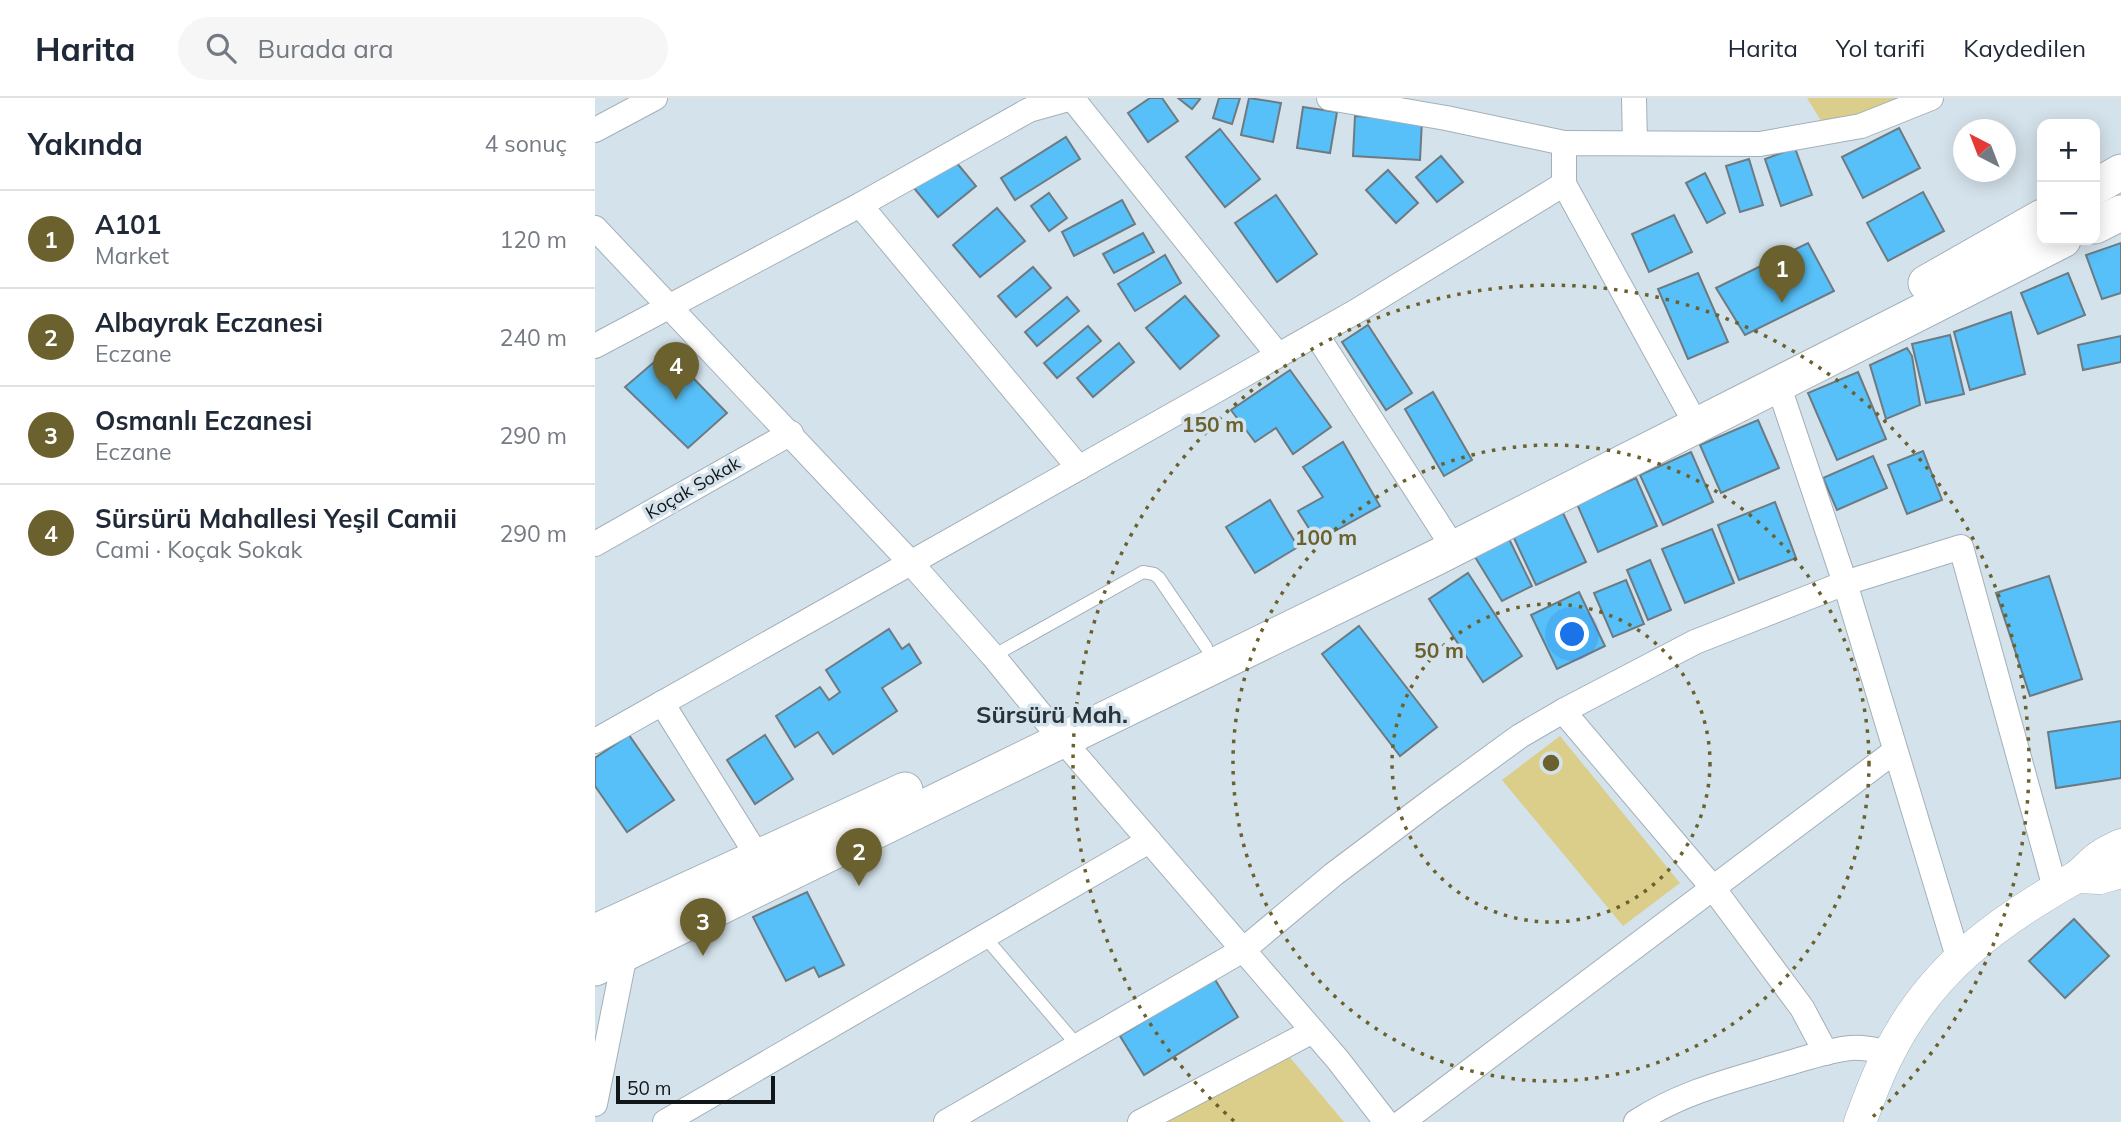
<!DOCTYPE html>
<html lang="tr">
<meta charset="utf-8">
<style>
body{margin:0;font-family:Mulish,sans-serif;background:#f6f6f7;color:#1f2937}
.controls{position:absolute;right:21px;top:21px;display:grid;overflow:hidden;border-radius:14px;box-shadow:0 4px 18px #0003}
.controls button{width:63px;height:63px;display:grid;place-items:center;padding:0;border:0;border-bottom:2px solid #e0e1e3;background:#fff;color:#1f2937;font:35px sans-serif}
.compass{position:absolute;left:1358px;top:21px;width:63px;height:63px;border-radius:50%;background:#fff;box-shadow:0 4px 18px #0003;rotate:318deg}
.scale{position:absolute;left:21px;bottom:18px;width:159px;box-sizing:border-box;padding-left:7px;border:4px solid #111619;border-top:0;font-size:19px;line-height:24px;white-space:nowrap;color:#111619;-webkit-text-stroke:5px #d4e2eb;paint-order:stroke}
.you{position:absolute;left:978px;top:537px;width:24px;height:24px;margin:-18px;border:5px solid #fff;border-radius:50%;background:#1a73e8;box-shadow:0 0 0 10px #1a73e833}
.badge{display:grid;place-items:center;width:46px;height:46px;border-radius:50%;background:#6b612e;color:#fff;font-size:23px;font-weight:700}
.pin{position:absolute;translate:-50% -58px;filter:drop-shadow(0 2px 4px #0008)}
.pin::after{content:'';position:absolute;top:37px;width:24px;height:21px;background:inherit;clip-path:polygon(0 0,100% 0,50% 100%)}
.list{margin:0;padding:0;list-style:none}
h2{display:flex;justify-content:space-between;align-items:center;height:91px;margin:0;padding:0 28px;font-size:30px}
h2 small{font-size:23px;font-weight:400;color:#747a83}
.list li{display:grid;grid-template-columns:46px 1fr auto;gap:21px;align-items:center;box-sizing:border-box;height:98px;padding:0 28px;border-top:2px solid #e0e1e3}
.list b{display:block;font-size:26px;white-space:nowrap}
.list p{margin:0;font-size:23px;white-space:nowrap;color:#747a83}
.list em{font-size:23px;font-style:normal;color:#747a83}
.icon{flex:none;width:38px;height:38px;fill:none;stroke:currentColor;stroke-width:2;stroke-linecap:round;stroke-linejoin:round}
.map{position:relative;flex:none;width:1526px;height:1024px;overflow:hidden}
header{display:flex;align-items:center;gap:42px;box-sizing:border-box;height:98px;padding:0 35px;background:#fff;border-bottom:2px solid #e0e1e3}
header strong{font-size:33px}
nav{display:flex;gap:38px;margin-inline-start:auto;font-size:24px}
.search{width:490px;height:63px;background:#f6f6f7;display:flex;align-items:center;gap:18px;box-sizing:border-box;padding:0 24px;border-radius:38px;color:#747a83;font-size:26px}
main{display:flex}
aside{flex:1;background:#fff}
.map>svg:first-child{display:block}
.green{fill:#dbce8b}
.building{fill:#57c0f8;stroke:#6d7a82;stroke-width:2}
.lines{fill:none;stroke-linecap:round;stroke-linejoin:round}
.service-casing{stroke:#a3b0b9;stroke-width:14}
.minor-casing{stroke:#a3b0b9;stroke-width:26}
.tertiary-casing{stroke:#a3b0b9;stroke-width:33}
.secondary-casing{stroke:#a3b0b9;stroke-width:37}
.service{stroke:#fff;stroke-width:12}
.minor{stroke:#fff;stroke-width:24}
.tertiary{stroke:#fff;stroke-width:32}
.secondary{stroke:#fff;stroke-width:35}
.ring{fill:none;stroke:#6b612e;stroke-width:3.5;stroke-dasharray:3.5 7}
.labels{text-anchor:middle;stroke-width:7;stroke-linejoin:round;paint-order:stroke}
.street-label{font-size:18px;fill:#111619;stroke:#d4e2eb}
.district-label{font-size:24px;font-weight:bold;fill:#28333a;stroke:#d4e2eb}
.centre{fill:#6b612e;stroke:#d4e2eb;stroke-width:3.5}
.ring-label{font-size:21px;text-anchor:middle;font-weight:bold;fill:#6b612e;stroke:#d4e2eb;stroke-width:7;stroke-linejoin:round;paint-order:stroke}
</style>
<header>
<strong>Harita</strong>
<div class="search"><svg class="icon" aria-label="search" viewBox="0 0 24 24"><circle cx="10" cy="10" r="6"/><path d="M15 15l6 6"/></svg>Burada ara</div>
<nav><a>Harita</a><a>Yol tarifi</a><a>Kaydedilen</a></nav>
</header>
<main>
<aside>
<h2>Yakında<small>4 sonuç</small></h2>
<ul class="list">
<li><span class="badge">1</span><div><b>A101</b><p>Market</p></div><em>120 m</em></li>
<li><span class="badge">2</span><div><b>Albayrak Eczanesi</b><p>Eczane</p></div><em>240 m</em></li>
<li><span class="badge">3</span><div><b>Osmanlı Eczanesi</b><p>Eczane</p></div><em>290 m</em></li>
<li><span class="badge">4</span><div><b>Sürsürü Mahallesi Yeşil Camii</b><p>Cami · Koçak Sokak</p></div><em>290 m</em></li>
</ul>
</aside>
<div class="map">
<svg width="1526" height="1024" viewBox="0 0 1526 1024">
<rect width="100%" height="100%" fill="#d4e2eb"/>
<g class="green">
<polygon points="1212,0 1303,0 1254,22 1228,26"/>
<polygon points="965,638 1085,785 1028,828 907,682"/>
<polygon points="693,957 749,1024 574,1024 573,1022"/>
</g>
<g class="building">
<polygon points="555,0 567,0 583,23 553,44 533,15"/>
<polygon points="583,0 603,0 605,1 597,11"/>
<polygon points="624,0 645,0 637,26 618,20"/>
<polygon points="654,0 686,5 678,44 646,37"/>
<polygon points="708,9 742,14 735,55 702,50"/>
<polygon points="760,18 827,22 825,62 758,58"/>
<polygon points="1304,30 1325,70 1268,100 1247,59"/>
<polygon points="625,31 665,81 630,109 591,59"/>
<polygon points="471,39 485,61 420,102 406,80"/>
<polygon points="1200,50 1217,97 1186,108 1170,61"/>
<polygon points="356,58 381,88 343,119 318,89"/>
<polygon points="846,58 868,84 842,104 821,79"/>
<polygon points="1154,61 1168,107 1145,114 1131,68"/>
<polygon points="793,72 823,105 801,125 771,92"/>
<polygon points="1110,75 1130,115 1112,125 1091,85"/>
<polygon points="1328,94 1349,133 1293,163 1272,125"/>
<polygon points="454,95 472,120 454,133 436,108"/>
<polygon points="681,97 722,156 682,184 640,125"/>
<polygon points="527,102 540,126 479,158 467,134"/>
<polygon points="402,110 430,143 385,179 358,147"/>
<polygon points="1079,117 1097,154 1054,174 1037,136"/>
<polygon points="548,135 559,154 519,175 508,156"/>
<polygon points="1213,145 1239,193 1150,237 1121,190"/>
<polygon points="1526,145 1526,195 1507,201 1491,157"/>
<polygon points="570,157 586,185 540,213 523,186"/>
<polygon points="438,169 456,190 421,219 403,198"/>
<polygon points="1103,175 1133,244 1093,261 1063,191"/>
<polygon points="1473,175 1490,217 1443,236 1426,195"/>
<polygon points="590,198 624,238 585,271 551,230"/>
<polygon points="472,199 484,213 442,248 430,234"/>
<polygon points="1416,214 1430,276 1375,292 1359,234"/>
<polygon points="773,227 817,295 791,312 747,244"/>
<polygon points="493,228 506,243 462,280 449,265"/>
<polygon points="1355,237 1369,296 1331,305 1317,246"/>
<polygon points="1526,238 1526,264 1488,272 1483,247"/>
<polygon points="524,245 539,264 498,299 482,280"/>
<polygon points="1312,250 1317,258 1325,307 1291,321 1275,267"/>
<polygon points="72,253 132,315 93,350 30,289"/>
<polygon points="695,272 736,329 698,356 681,330 660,344 636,312"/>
<polygon points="1263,274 1291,341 1242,362 1213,295"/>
<polygon points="838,294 877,362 849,378 810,311"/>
<polygon points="1163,322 1184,370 1126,395 1105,347"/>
<polygon points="748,344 785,408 722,443 703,413 728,399 708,369"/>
<polygon points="1328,353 1347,402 1312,416 1293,367"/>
<polygon points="1096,354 1118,404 1068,427 1045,377"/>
<polygon points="1278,358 1292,390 1242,412 1228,380"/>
<polygon points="1041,380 1062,428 1003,454 982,406"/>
<polygon points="675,402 703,449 660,475 631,429"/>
<polygon points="1180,404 1201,460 1144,482 1123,427"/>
<polygon points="968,415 991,464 941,487 918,438"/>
<polygon points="1117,431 1139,485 1090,505 1067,451"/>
<polygon points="914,441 937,488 907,503 880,459"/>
<polygon points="1055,462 1076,512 1053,522 1032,472"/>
<polygon points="873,475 927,558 888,584 834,501"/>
<polygon points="1454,478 1487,581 1435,598 1401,495"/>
<polygon points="1031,482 1049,526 1018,539 999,495"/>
<polygon points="984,494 1010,548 962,571 936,517"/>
<polygon points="764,528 842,629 805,658 727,556"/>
<polygon points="294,531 307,551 314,546 326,565 287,590 302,613 238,656 223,634 200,649 181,618 225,589 234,602 245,594 231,572"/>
<polygon points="1526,623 1526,680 1461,690 1453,634"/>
<polygon points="34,637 79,702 32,734 0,688 0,660"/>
<polygon points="170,637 198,681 160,706 132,662"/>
<polygon points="212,794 249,867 224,879 219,869 191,883 158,819"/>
<polygon points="1479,821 1514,858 1470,900 1434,863"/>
<polygon points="619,880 643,919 549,977 525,938"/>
</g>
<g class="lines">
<defs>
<g id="service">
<polyline points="398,558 548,474 559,476 564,480 611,549"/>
<polyline points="389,838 482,947"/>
</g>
<g id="minor">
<polyline points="477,0 683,257"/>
<polyline points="734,0 851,20 969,45"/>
<polyline points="1039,0 1040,45"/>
<polyline points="0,32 60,0"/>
<polyline points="969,86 1093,312"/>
<polyline points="265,107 484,370"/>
<polyline points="0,130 316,465 398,558 452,624 743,962 791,1024"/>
<polyline points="721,236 849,435"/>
<polyline points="0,248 265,107 434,12 477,0"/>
<polyline points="1183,286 1250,485 1363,859"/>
<polyline points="0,446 196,335"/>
<polyline points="67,605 163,759"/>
<polyline points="968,613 1118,790 1207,910 1231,955"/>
<polyline points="0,643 760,214 969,86 969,45 1165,46 1266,28 1336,0"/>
<polyline points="0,1006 30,856"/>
<polyline points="70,1024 554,743"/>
<polyline points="351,1024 648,852 739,776 840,700 925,638 968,613 1100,544 1250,485 1366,449 1460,790"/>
<polyline points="545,1024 718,933"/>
<polyline points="807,1024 1300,653"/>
<path d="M1041,1024C1087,994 1134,983 1187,967C1209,961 1233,952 1256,950C1269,949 1281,952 1294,955"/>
</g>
<g id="tertiary">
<polyline points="1481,779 1505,780 1526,774"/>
<path d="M1265,1024C1274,1001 1282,977 1294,955C1336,872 1399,826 1478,781C1489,775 1496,763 1507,757C1513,753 1520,750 1526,747"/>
</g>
<g id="secondary">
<polyline points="1500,89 1526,74"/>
<polyline points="1500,128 1526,115"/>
<polyline points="1331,185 1447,119"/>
<polyline points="0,834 310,692"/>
<polyline points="0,870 840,460 1468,142"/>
</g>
</defs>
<use href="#service" class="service-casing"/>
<use href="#minor" class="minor-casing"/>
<use href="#tertiary" class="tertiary-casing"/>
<use href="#secondary" class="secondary-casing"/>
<use href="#service" class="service"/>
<use href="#minor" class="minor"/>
<use href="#tertiary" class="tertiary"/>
<use href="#secondary" class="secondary"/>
</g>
<g class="ring">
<circle cx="956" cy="665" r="159"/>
<circle cx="956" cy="665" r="318"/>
<path d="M639 1023A478 478 0 1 1 1273 1023"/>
</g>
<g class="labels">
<g class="street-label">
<text transform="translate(98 390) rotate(-30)" y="6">Koçak Sokak</text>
</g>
<g class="district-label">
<text x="457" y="625">Sürsürü Mah.</text>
</g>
</g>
<circle cx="956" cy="665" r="10" class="centre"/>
<g class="ring-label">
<text x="618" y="334">150 m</text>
<text x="731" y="447">100 m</text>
<text x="844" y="560">50 m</text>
</g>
</svg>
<div class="controls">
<button>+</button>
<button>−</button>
</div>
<svg class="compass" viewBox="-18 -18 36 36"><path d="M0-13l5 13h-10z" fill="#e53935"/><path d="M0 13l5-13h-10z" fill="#747a83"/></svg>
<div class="scale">50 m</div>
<div class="you"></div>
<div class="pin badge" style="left:1187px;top:205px">1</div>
<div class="pin badge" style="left:264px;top:788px">2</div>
<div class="pin badge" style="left:108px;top:858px">3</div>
<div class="pin badge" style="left:81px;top:302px">4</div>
</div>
</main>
